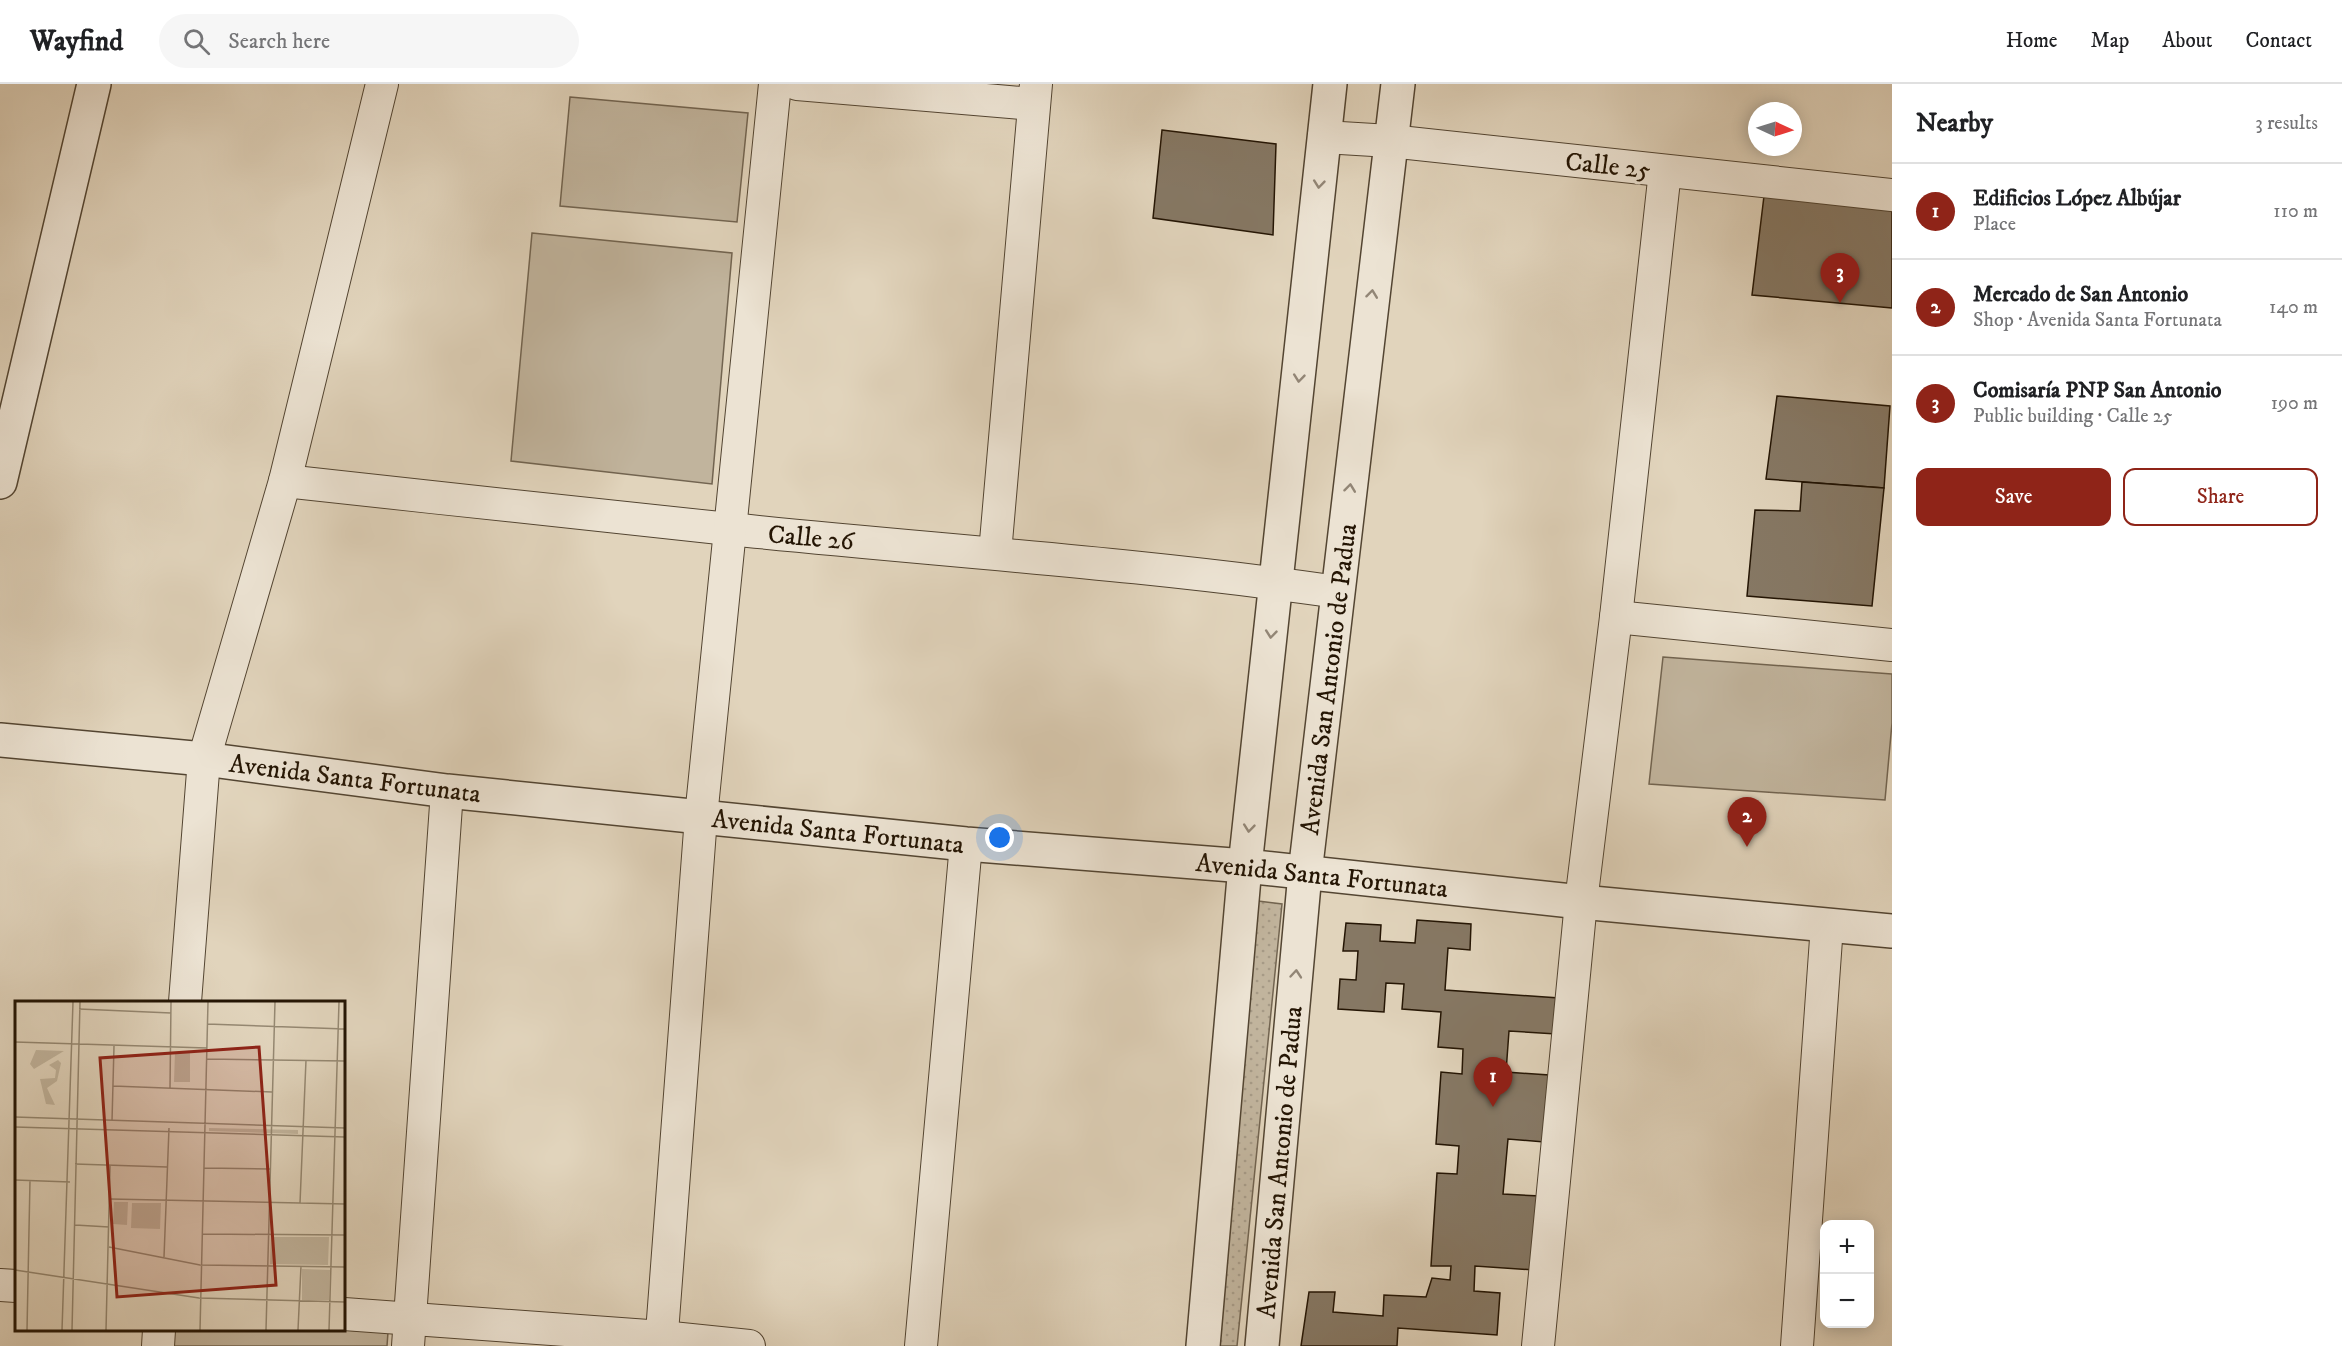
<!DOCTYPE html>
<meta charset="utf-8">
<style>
body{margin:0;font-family:"IM FELL DW Pica",serif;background:#f6f6f6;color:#202124}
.controls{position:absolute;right:18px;bottom:18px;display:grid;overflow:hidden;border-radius:12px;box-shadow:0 3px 15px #0003}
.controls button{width:54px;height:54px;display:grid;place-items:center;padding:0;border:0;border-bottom:2px solid #e0e0e0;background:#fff;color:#202124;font:30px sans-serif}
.compass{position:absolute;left:1748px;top:18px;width:54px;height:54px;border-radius:50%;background:#fff;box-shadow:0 3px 15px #0003;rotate:94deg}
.you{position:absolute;left:1000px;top:754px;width:21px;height:21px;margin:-15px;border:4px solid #fff;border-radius:50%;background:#1a73e8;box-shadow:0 0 0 9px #1a73e833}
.badge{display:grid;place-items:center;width:39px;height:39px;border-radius:50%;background:#8f2418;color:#fff;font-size:20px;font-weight:700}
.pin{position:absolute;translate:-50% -50px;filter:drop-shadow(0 2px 3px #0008)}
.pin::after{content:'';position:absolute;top:32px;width:21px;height:18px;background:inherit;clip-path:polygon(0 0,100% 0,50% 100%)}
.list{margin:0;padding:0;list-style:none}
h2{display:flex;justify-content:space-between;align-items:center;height:78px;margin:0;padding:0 24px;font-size:26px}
h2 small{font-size:20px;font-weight:400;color:#757577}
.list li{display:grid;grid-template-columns:39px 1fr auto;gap:18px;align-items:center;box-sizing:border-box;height:96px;padding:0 24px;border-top:2px solid #e0e0e0}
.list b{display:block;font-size:22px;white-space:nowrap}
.list p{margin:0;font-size:20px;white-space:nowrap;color:#757577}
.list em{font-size:20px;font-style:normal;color:#757577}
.actions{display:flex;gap:12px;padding:18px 24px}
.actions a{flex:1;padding:14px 0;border:2px solid #8f2418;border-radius:12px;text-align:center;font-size:21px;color:#8f2418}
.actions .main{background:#8f2418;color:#fff}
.icon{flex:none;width:33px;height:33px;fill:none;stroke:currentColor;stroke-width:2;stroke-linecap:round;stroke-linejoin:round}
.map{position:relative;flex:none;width:1892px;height:1262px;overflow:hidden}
header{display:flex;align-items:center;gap:36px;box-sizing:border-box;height:84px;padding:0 30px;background:#fff;border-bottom:2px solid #e0e0e0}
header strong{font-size:28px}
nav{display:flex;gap:33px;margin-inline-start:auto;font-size:21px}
.search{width:420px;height:54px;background:#f6f6f6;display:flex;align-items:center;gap:15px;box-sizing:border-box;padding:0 21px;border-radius:33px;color:#757577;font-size:22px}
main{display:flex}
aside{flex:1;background:#fff}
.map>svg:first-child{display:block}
.grass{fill:url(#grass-dots);stroke:#726450;stroke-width:1.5}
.park{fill:#c1b49d;stroke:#726450;stroke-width:1.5}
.building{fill:#867864;stroke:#241504;stroke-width:1.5}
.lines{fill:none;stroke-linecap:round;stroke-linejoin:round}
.minor-casing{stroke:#534532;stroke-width:34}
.tertiary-casing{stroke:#534532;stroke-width:36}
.minor{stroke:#ece3d3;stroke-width:32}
.tertiary{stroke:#ece3d3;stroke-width:33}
.oneway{stroke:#928676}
.labels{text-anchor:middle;stroke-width:6;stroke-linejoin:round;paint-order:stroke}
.street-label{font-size:26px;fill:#241504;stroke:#ece3d3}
.inset-road{fill:none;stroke:#958872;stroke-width:1.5}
.view{fill:#8f2418;fill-opacity:0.15;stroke:#8f2418;stroke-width:3}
.inset-edge{fill:none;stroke:#241504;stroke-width:3}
</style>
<header>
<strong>Wayfind</strong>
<div class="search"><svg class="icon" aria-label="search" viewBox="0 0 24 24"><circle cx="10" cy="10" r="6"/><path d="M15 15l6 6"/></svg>Search here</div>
<nav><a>Home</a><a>Map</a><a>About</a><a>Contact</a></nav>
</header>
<main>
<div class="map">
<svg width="1892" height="1262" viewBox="0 0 1892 1262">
<defs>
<pattern id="grass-dots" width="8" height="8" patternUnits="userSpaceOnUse" patternTransform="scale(1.5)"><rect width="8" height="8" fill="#c1b49d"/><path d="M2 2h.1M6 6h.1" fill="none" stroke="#a69a86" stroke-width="1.8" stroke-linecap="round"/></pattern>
</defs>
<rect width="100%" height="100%" fill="#e1d4bc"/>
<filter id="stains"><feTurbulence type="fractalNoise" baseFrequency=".00333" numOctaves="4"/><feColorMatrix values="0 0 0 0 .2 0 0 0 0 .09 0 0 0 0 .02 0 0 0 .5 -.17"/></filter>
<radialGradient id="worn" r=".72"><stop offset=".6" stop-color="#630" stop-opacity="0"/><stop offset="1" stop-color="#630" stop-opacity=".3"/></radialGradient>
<polygon class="grass" points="1258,817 1282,820 1237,1262 1211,1262"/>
<g class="park">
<polygon points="570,13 748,29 737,138 560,122"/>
<polygon points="532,149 732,169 712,400 511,377"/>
<polygon points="1663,573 1892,590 1892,639 1885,716 1649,700"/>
<polygon points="170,1246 344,1246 388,1248 387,1262 169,1262"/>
</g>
<g class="building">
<polygon points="1162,46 1276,60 1273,151 1153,134"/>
<polygon points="1764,112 1892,125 1892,224 1752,211"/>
<polygon points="1777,312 1890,322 1884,404 1766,395"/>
<polygon points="1802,398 1884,404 1872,522 1747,512 1755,426 1800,427"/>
<polygon points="1417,836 1471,840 1470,866 1448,864 1445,906 1559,914 1556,950 1509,947 1506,988 1549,991 1544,1058 1508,1055 1503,1110 1540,1112 1535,1186 1475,1182 1474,1207 1500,1209 1497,1251 1398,1244 1397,1262 1301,1262 1309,1208 1335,1208 1333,1228 1383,1232 1384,1211 1426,1213 1432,1194 1450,1196 1451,1182 1431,1182 1437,1089 1457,1090 1459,1062 1436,1060 1441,988 1462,990 1463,965 1438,963 1441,928 1402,925 1404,900 1386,899 1384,928 1338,925 1340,895 1356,896 1358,867 1343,867 1346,839 1381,841 1380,857 1415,859"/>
</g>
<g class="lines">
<defs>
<g id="minor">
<polyline points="797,0 1033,20"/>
<polyline points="1324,53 1390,57 1892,111"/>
<path d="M285,397C433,413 581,430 729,445C932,466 1136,479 1338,508"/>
<polyline points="995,469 1036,0"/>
<polyline points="1616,533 1892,561"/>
<polyline points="185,918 204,675 285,397 382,0"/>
<polyline points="0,1201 16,1202"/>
<polyline points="344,1230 662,1253 749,1262"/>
<polyline points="158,1262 159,1246"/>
<polyline points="408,1262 447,707"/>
<polyline points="661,1262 701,733 775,0"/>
<polyline points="921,1262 966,760"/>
<polyline points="1538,1262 1581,818 1616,533 1665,87"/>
<polyline points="1797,1262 1827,841"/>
</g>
<g id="tertiary">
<polyline points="0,398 94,0"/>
<polyline points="0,656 204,675 447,707 701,733 966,760 1245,782 1581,818 1892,847"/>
<polyline points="1203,1262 1245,782 1330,0"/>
<polyline points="1262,1262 1305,789 1398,0"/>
</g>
</defs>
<use href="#minor" class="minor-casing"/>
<use href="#tertiary" class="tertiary-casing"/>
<use href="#minor" class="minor"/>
<use href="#tertiary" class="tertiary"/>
</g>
<defs><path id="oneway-chevron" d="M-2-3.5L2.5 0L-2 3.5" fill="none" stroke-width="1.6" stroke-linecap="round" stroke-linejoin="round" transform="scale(1.5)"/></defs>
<g class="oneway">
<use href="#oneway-chevron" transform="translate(1319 100) rotate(96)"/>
<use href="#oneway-chevron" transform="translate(1372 210) rotate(-83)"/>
<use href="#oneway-chevron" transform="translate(1299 294) rotate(96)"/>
<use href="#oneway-chevron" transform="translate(1350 404) rotate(-83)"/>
<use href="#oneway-chevron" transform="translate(1271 550) rotate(96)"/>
<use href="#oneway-chevron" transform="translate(1249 744) rotate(96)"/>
<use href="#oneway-chevron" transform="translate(1296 890) rotate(-85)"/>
</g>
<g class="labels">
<g class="street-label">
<text transform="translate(1608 81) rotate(6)" y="9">Calle 25</text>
<text transform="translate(811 453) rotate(5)" y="9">Calle 26</text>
<text transform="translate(1328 595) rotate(-83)" y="9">Avenida San Antonio de Padua</text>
<text transform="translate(355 694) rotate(7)" y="9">Avenida Santa Fortunata</text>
<text transform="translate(838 747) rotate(6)" y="9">Avenida Santa Fortunata</text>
<text transform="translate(1322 791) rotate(6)" y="9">Avenida Santa Fortunata</text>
<text transform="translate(1279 1078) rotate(-85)" y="9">Avenida San Antonio de Padua</text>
</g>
</g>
<g transform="translate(15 917)">
<rect width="330" height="330" fill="#e1d4bc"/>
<path d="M21,49L49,50L19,68L15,63ZM43,59L46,62L42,80L32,87L40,104L31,103L25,78L40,77L41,69L34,64ZM194,127L283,129V133L194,130ZM287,268L315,269L314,299H287Z" fill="#c1b49d"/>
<path d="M160,51H175V81H159ZM99,201H113L112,224L98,223ZM117,202H146L145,228L116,227ZM256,236H314L313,264L255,263Z" fill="#c1b49d"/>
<path class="inset-road" d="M64,8L156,12M192,23L330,28M0,41L192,47M192,58L330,60M98,85L257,91M155,87L156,1M0,116L330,127M97,120L99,45M0,126L330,136M60,163L152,166M189,167L255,168M0,179L55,181M95,198L330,203M285,202L291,59M60,224L94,226M187,233L330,234M94,246L185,264L330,266M149,256L154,127M0,269L184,297L330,301M12,329L15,179M47,329L58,1M57,329L65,1M91,329L95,165M185,329L193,1M251,329L260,1M283,329L286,265M314,329L324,1"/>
<path class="view" d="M244,46L261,284L102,296L85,57Z"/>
<rect width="330" height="330" class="inset-edge"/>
</g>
<rect width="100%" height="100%" filter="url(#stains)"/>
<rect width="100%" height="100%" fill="url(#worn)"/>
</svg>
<div class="controls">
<button>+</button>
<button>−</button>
</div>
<svg class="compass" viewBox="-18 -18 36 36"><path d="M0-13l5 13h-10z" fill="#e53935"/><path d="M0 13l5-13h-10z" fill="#757577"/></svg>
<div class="you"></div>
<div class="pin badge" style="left:1493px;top:1023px">1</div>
<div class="pin badge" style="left:1747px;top:763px">2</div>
<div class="pin badge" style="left:1840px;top:219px">3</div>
</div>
<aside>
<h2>Nearby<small>3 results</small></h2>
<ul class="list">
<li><span class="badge">1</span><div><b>Edificios López Albújar</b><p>Place</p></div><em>110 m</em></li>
<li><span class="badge">2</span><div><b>Mercado de San Antonio</b><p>Shop · Avenida Santa Fortunata</p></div><em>140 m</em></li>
<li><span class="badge">3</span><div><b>Comisaría PNP San Antonio</b><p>Public building · Calle 25</p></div><em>190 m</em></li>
</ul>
<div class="actions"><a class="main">Save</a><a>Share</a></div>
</aside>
</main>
